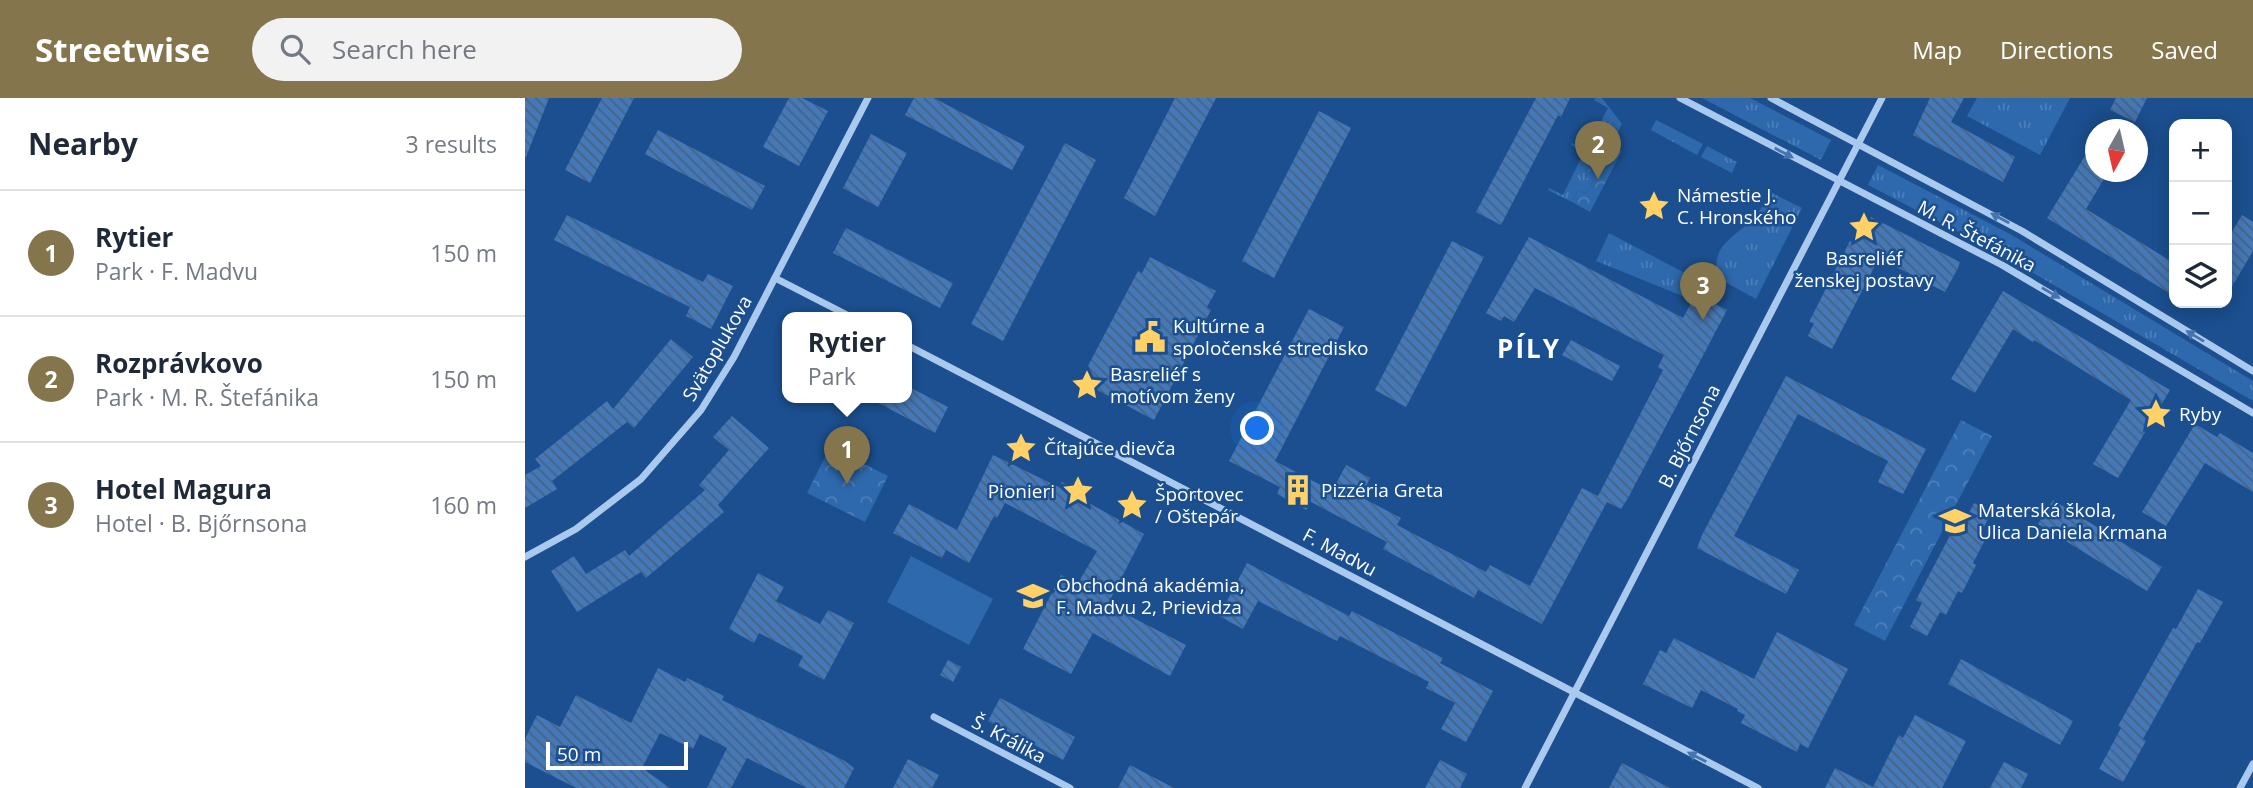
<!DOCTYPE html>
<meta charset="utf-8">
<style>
body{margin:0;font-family:"Open Sans",sans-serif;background:#f2f2f3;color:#1f2937}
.controls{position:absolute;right:21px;top:21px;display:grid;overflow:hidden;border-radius:14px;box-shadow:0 4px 18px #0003}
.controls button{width:63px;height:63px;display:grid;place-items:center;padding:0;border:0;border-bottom:2px solid #e0e1e3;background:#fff;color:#1f2937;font:35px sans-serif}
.compass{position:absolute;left:1560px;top:21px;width:63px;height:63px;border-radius:50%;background:#fff;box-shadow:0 4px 18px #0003;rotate:188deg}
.scale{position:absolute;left:21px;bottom:18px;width:142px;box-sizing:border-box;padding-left:7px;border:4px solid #fff;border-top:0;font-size:19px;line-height:24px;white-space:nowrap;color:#fff;-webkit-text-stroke:5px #1b4f8f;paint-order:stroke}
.you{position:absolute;left:733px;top:331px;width:24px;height:24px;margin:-18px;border:5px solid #fff;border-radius:50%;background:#1a73e8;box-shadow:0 0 0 10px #1a73e833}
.badge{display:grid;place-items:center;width:46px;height:46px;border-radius:50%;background:#84754c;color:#fff;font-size:23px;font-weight:700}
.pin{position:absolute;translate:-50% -58px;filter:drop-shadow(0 2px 4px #0008)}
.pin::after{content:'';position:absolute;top:37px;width:24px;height:21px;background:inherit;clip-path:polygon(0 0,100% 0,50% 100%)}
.popup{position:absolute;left:257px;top:214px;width:130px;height:91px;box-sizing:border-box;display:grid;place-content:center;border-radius:14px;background:#fff;filter:drop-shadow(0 2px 5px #0005);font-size:23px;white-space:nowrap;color:#747a83}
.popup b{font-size:26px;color:#1f2937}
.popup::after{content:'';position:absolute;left:50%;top:100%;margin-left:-14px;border:14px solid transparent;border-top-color:#fff}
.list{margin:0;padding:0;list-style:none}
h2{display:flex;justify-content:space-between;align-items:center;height:91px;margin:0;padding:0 28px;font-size:30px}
h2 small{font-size:23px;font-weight:400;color:#747a83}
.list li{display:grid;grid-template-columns:46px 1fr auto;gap:21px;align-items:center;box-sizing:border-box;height:126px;padding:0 28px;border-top:2px solid #e0e1e3}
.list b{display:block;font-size:26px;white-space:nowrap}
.list p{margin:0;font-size:23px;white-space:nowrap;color:#747a83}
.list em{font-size:23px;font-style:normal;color:#747a83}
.icon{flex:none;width:38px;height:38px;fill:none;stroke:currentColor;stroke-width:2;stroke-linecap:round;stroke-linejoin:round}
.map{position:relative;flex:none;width:1728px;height:690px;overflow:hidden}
header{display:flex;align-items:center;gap:42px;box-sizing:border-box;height:98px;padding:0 35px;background:#84754c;color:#fff}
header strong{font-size:33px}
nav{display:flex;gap:38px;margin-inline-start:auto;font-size:24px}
.search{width:490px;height:63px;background:#f2f2f3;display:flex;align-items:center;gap:18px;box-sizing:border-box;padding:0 24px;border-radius:38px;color:#747a83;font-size:26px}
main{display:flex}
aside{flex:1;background:#fff}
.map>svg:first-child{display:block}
.grass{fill:url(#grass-tufts)}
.park{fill:url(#park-crowns)}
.garden{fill:#2e69ad}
.building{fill:url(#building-back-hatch)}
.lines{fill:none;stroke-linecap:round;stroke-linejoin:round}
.minor{stroke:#a9c9ee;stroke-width:7}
.oneway{fill:#4674ac}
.labels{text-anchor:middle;stroke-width:5;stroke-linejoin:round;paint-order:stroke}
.poi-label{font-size:19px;fill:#fff;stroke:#1b4f8f;text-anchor:start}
.street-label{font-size:19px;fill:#fff;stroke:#1b4f8f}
.district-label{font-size:26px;font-weight:bold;letter-spacing:2px;fill:#fff;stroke:#1b4f8f}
</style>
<header>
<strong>Streetwise</strong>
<div class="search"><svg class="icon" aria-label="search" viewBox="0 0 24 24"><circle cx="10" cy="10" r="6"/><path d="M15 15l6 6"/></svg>Search here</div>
<nav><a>Map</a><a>Directions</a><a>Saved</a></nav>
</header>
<main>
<aside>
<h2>Nearby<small>3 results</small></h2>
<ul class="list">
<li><span class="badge">1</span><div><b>Rytier</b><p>Park · F. Madvu</p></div><em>150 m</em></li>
<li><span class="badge">2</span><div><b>Rozprávkovo</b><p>Park · M. R. Štefánika</p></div><em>150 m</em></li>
<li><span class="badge">3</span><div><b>Hotel Magura</b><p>Hotel · B. Bjőrnsona</p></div><em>160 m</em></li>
</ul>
</aside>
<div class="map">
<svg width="1728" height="690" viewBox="0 0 1728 690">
<defs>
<pattern id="grass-tufts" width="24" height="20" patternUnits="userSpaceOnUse" patternTransform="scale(1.75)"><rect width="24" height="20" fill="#2e69ad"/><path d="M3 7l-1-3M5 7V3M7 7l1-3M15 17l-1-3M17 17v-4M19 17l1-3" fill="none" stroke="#4d80b9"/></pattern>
<pattern id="park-crowns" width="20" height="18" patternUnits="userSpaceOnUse" patternTransform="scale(1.75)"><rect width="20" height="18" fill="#2e69ad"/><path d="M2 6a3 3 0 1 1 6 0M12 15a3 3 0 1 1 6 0" fill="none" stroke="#4d80b9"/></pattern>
<pattern id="building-back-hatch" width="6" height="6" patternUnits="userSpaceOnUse" patternTransform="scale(1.75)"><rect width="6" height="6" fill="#4478b7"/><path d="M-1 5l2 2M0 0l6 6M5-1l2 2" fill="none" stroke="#486282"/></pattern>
</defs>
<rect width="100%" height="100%" fill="#1b4f8f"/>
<g class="grass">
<polygon points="1071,0 1077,0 1097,26 1086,47 1078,43 1073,54 1081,58 1073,72 1065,69 1060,78 1068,83 1061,96 1053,92 1047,104 1023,92 1024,90 1038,97 1059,54 1046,47 1047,45 1061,51 1083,10 1069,2"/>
<polygon points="1177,0 1225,0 1306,42 1296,62"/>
<polygon points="1452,0 1545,0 1515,57 1442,18"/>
<polygon points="1131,22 1178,46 1172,57 1126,32"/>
<polygon points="1182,48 1212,64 1207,75 1176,59"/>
<polygon points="1353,67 1485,136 1728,283 1728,303 1474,155 1343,87"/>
<path d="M1247,95L1277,110L1231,201L1191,179C1190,150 1198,146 1219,129C1230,119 1239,107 1247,95Z"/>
<polygon points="1084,135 1173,182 1165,201 1071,163"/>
</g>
<g class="park">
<polygon points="1078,43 1097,53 1065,114 1047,104 1053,92 1061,96 1068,83 1060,79 1065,68 1074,72 1080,59 1072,54"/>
<polygon points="1436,322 1467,338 1360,543 1329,527"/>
<polygon points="305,349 363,378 340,424 282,395"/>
</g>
<polygon class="garden" points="386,458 468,501 444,547 362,504"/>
<g class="building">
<polygon points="0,0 24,0 1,59 0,59"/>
<polygon points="77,0 109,0 65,85 40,72"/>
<polygon points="264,0 277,0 303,13 274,68 238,49"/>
<polygon points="389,0 409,0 500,48 487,72 380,17"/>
<polygon points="650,0 691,0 630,118 599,100"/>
<polygon points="1011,0 1045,0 1036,19 1033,17 976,127 951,114"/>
<polygon points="1405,0 1439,0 1426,24 1490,59 1478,84 1388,37"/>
<polygon points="1591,0 1622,0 1610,24 1585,12"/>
<polygon points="794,13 826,30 749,180 717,163"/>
<polygon points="133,32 240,88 227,112 120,56"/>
<polygon points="346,36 382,55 353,109 318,90"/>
<polygon points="1571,40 1571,74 1583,74 1561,111 1649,165 1649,198 1522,120"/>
<polygon points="540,45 571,62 478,243 446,226"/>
<polygon points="42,117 178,184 183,176 208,188 186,231 161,218 165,209 29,142"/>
<polygon points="1717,117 1728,124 1728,153 1702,197 1702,142"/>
<polygon points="1346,119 1435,164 1433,170 1420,194 1354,160 1307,251 1283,238 1289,225 1284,224 1325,143 1330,146"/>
<polygon points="321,130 428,185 415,210 308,155"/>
<polygon points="1004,139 1158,220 1171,196 1202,212 1103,400 1096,411 1082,404 1017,526 953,492 949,500 858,451 862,444 786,404 781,412 752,396 755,389 704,363 784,211 819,229 750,363 807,393 821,367 845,380 836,399 876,420 872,427 961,474 965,467 1005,488 1057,390 1073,398 1138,272 1133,269 1139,257 1010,190 989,224 979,218 976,223 961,215"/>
<polygon points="927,143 959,159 881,309 850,292"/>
<polygon points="625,159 691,193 682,209 686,212 629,322 555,283 613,173 617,175"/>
<polygon points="1478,193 1645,292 1593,380 1568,366 1606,302 1509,242 1508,244 1488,231 1450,295 1426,281"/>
<polygon points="146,241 168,259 109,330 102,324 27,383 32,391 0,410 0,377 16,368 10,361 82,303 88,311"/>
<polygon points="1046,242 1095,268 1087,283 1037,257"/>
<polygon points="1261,278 1401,351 1378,396 1353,384 1363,363 1273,316 1209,438 1274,472 1261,496 1172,450 1177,437"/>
<polygon points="382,288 423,309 410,335 344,300 382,300"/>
<polygon points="207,318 244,350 193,407 199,414 121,480 116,474 52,514 26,473 49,458 61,476 100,452 104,458 180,392 174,387 204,352 188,339"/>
<polygon points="1670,326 1692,339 1695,335 1728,355 1728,394 1680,365 1641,428 1617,414"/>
<polygon points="468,357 534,389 537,384 558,395 555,400 619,436 585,502 599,509 597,514 661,547 645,578 568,535 546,576 498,551 536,477 553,485 572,453 480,405 472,420 469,418 444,465 421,452 417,460 368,435 384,406 432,432"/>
<polygon points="1528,402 1637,469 1622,493 1513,426"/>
<polygon points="1449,405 1467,414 1454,438 1460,442 1448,465 1451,467 1437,495 1433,493 1421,517 1415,514 1402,538 1385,529 1397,505 1391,502 1431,426 1437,429"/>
<polygon points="722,465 824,518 827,513 918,560 915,565 968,593 941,644 916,631 930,605 901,590 904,584 815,538 812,543 733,503 718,531 694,518"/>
<polygon points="233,475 259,489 251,503 295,526 303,512 329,525 299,582 273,568 278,558 234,535 229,545 204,531"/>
<polygon points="1673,491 1698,504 1675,545 1672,544 1618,641 1621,643 1598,684 1574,671 1596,630 1593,628 1648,530 1651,531"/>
<polygon points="1252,534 1323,571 1283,650 1275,646 1272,654 1216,625 1220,617 1212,613 1213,611 1176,592 1167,610 1118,586 1135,552 1141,555 1149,540 1229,581"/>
<polygon points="1436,561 1548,623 1535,647 1423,586"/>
<polygon points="423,562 436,569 428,584 415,577"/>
<polygon points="133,570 160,584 162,580 199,598 197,602 320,663 329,670 319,690 282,690 222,660 206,690 182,690 202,650 175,636 168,651 135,635 117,670 145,690 51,690 0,664 0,641 12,617 35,629 51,597 106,625"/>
<polygon points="475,600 550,639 538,662 463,623"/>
<polygon points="1390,617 1441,643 1417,690 1300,690 1310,670 1348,689 1374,637 1378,640"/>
<polygon points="383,661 414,677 407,690 368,690"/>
<polygon points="915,662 942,676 935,690 900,690"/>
<polygon points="1479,664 1503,676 1496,690 1465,690"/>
<polygon points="1097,665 1145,690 1084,690"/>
<polygon points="605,667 649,690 593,690"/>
</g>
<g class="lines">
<g class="minor">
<polyline points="1155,0 1477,167 1728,315"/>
<polyline points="1246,0 1497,133 1728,273"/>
<polyline points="250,180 328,220"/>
<polyline points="382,247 1233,690"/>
<polyline points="0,459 51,431 116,381 176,312 209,259 343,0"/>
<polyline points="409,619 545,690"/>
<polyline points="1000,690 1357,0"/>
<polyline points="1715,690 1728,666"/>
</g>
</g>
<defs><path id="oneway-solid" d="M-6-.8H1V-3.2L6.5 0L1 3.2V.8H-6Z" transform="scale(1.75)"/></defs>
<g class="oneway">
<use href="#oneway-solid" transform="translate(1259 55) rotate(28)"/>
<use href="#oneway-solid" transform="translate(1475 120) rotate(-152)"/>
<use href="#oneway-solid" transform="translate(1526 195) rotate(30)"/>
<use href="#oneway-solid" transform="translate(1670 238) rotate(-149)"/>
<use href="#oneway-solid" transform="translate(1172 659) rotate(-153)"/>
</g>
<defs>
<symbol id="sight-bare" viewBox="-9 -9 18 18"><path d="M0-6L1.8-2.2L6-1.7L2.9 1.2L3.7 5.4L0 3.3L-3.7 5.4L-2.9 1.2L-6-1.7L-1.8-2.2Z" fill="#ffd166" stroke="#1b4f8f" stroke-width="2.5" paint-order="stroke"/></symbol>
<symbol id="civic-bare" viewBox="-9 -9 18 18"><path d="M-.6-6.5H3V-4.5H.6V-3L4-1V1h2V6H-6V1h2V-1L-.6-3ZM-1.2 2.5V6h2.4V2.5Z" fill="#ffd166" stroke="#1b4f8f" stroke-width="2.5" paint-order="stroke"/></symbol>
<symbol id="building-bare" viewBox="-9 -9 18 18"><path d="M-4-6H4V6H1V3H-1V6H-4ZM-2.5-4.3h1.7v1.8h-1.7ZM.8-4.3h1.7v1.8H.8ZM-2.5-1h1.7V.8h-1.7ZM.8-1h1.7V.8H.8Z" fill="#ffd166" stroke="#1b4f8f" stroke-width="2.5" paint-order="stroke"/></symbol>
<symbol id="school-bare" viewBox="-9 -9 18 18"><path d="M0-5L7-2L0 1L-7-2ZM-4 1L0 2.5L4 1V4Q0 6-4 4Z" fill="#ffd166" stroke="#1b4f8f" stroke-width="2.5" paint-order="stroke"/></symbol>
</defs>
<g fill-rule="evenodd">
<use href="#sight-bare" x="1107" y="86" width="44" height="44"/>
<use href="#sight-bare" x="1317" y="107" width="44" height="44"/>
<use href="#civic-bare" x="603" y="217" width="44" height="44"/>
<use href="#sight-bare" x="540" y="265" width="44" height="44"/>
<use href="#sight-bare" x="1609" y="294" width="44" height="44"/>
<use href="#sight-bare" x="474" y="328" width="44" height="44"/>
<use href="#building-bare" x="751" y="370" width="44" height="44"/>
<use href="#sight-bare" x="531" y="371" width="44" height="44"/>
<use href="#sight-bare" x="585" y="385" width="44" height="44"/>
<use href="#school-bare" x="1408" y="401" width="44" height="44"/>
<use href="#school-bare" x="486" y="476" width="44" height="44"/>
</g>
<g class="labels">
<g class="poi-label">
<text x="1152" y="104">Námestie J.<tspan x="1152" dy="22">C. Hronského</tspan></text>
<text x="1339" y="167" text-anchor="middle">Basreliéf<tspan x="1339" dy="22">ženskej postavy</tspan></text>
<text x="648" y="235">Kultúrne a<tspan x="648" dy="22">spoločenské stredisko</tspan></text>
<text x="585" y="283">Basreliéf s<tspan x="585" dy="22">motívom ženy</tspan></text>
<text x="1654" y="323">Ryby</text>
<text x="519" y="357">Čítajúce dievča</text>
<text x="796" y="399">Pizzéria Greta</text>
<text x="530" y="400" text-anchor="end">Pionieri</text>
<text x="630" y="403">Športovec<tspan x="630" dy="22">/ Oštepár</tspan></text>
<text x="1453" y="419">Materská škola,<tspan x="1453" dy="22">Ulica Daniela Krmana</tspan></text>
<text x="531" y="494">Obchodná akadémia,<tspan x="531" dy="22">F. Madvu 2, Prievidza</tspan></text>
</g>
<g class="street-label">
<text transform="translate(1452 138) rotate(28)" y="7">M. R. Štefánika</text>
<text transform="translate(192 250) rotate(-60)" y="7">Svätoplukova</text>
<text transform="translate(1164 338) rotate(-63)" y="7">B. Bjőrnsona</text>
<text transform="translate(815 454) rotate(28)" y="7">F. Madvu</text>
<text transform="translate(484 641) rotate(28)" y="7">Š. Králika</text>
</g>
<g class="district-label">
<text x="1004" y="260">PÍLY</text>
</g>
</g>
</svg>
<div class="controls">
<button>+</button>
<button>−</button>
<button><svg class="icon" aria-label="layers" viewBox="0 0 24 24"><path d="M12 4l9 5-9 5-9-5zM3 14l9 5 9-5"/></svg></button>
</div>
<svg class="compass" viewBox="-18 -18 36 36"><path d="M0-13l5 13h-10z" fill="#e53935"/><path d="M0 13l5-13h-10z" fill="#747a83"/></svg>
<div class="scale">50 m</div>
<div class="you"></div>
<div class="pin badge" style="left:322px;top:386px">1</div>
<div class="popup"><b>Rytier</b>Park</div>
<div class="pin badge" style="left:1073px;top:81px">2</div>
<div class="pin badge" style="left:1178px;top:222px">3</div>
</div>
</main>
